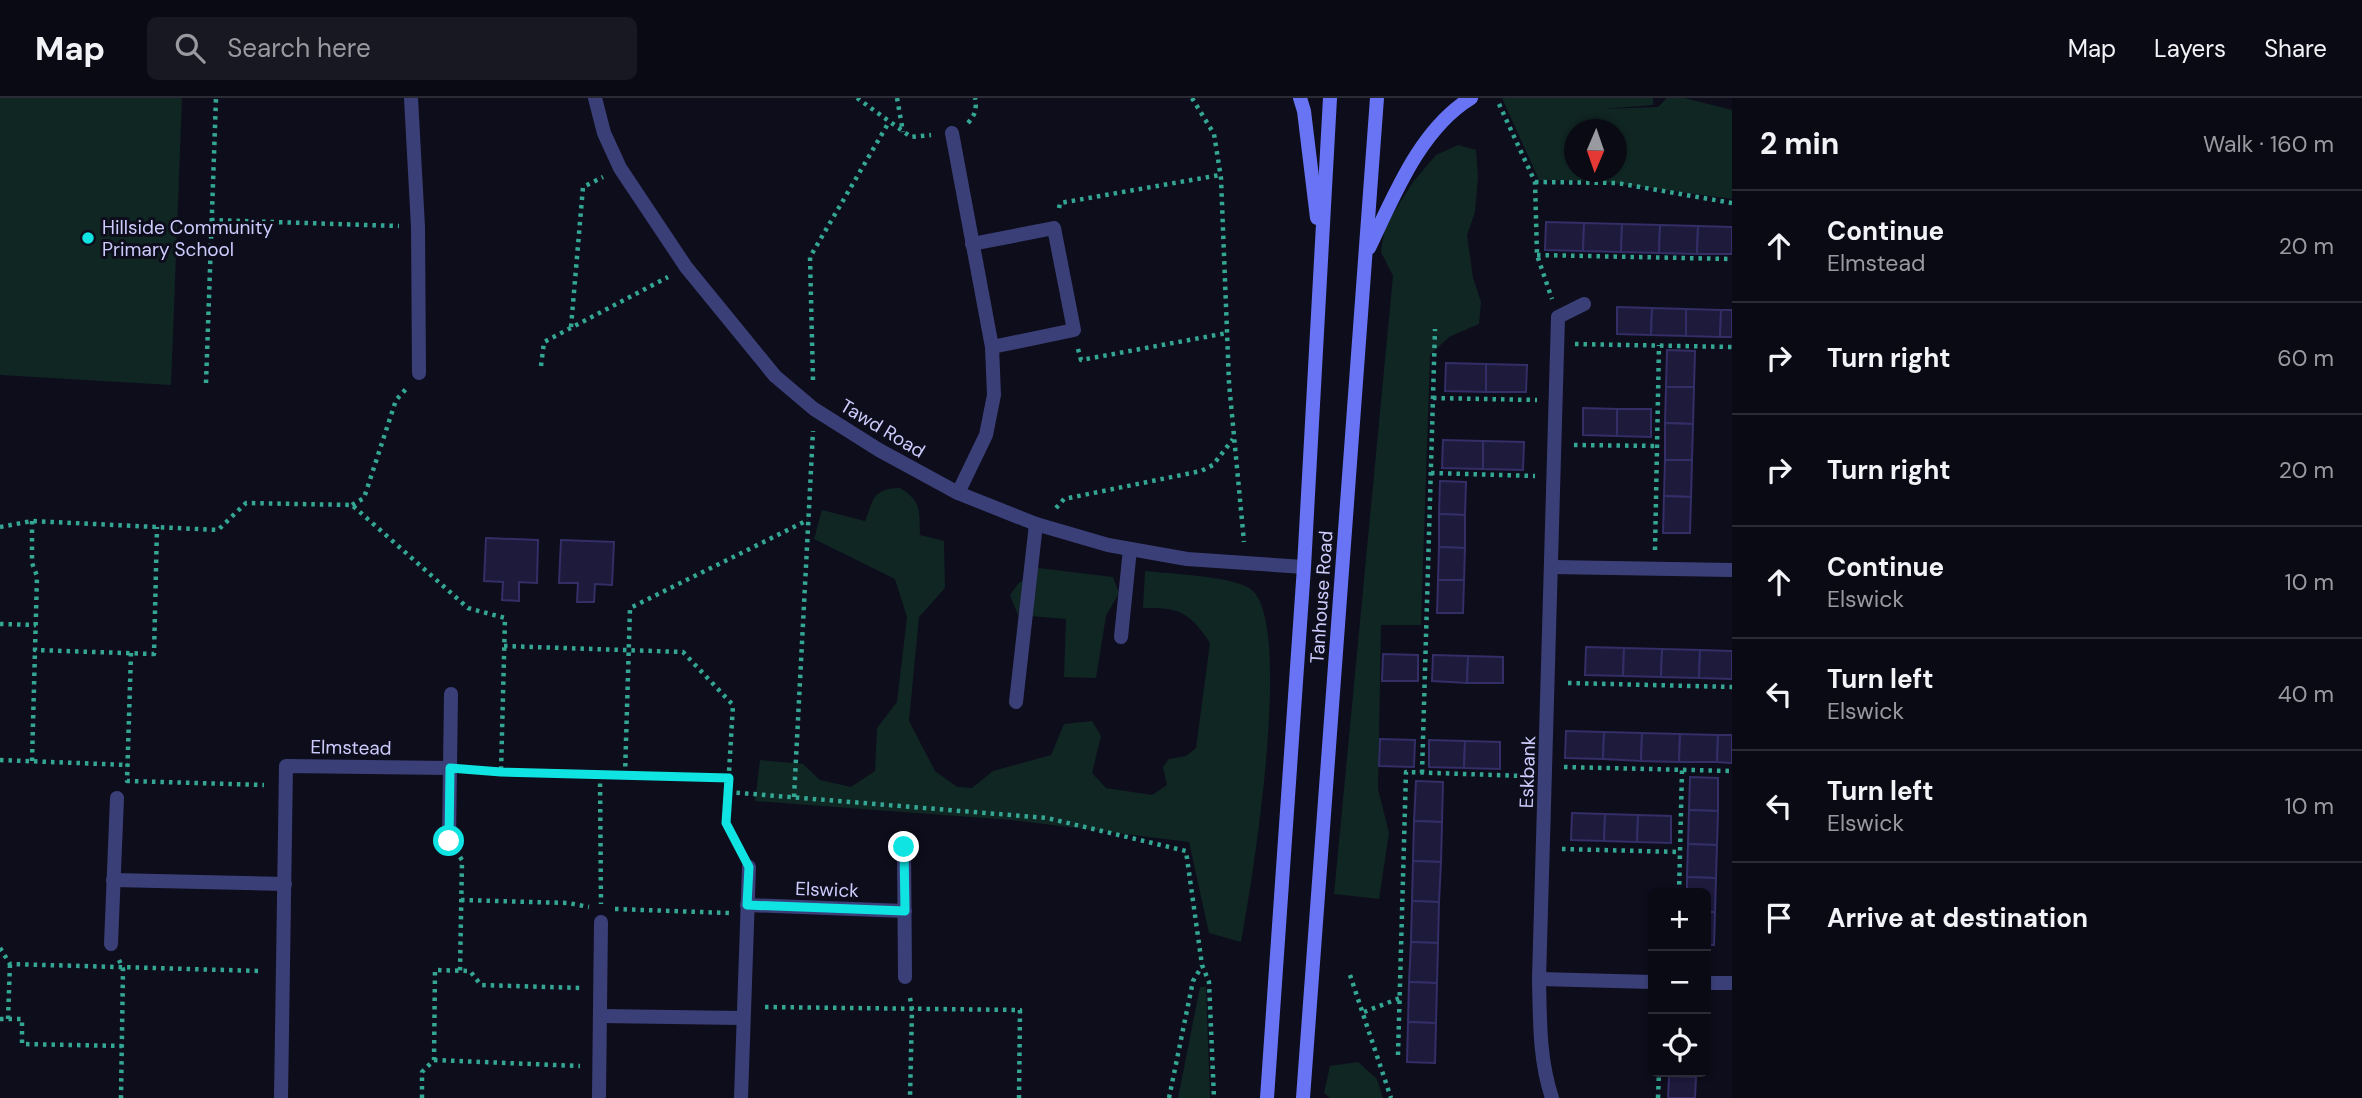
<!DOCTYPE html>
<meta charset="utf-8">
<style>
body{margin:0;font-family:"DM Sans",sans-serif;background:#181822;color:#f1f3f6}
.controls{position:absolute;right:21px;bottom:21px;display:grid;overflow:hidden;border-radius:10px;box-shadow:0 2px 5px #0004}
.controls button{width:63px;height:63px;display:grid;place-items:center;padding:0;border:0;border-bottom:2px solid #2a2b34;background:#0a0a15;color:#f1f3f6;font:35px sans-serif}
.compass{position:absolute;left:1564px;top:21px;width:63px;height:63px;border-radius:50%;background:#0a0a15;box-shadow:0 2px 5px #0004;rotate:182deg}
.stop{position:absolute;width:21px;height:21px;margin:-16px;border:5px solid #0fe4e3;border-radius:50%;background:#fff}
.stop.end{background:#0fe4e3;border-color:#fff;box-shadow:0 2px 7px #0008}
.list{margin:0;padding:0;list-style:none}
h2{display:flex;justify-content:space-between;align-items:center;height:91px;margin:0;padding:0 28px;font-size:30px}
h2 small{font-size:23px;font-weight:400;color:#999aa0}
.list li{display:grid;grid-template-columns:46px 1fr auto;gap:21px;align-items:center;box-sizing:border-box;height:112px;padding:0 28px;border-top:2px solid #2a2b34}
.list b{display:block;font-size:26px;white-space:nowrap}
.list p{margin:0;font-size:23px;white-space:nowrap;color:#999aa0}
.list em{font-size:23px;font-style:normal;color:#999aa0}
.icon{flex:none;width:38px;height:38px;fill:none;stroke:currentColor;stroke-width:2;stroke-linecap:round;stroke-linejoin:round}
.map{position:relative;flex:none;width:1732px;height:1000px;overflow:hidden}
header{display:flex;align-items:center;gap:42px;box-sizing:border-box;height:98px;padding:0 35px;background:#0a0a15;border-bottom:2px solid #2a2b34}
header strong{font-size:33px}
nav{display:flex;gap:38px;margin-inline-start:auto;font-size:24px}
.search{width:490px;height:63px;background:#181822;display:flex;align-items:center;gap:18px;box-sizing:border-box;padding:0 24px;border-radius:10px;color:#999aa0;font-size:26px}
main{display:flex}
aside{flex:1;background:#0a0a15}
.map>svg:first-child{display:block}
.green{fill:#102623;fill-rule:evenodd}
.building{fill:#1d1a3c;stroke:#332e66;stroke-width:2}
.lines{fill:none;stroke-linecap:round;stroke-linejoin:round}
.path{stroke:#34a794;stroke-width:4.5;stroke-dasharray:3.5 5;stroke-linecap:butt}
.lane{stroke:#3b3f78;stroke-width:14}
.street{stroke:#3b3f78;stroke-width:14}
.secondary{stroke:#6974f5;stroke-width:14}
.route{stroke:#0fe4e3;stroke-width:9}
.poi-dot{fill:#0fe4e3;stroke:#0e0d1c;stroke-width:2.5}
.labels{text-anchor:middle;stroke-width:6;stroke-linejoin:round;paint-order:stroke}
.poi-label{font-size:19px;fill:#cccbfc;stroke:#0e0d1c;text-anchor:start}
.street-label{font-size:19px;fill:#cccbfc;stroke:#0e0d1c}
</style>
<header>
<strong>Map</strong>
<div class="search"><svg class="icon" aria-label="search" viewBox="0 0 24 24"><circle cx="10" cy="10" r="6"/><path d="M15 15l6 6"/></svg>Search here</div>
<nav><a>Map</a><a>Layers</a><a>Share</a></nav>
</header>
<main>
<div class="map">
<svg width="1732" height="1000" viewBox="0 0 1732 1000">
<rect width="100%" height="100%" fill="#0e0d1c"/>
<g class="green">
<polygon points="0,0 182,0 171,287 0,277"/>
<path d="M1502,0H1653V7L1602,11L1658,9L1667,0H1684L1732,12V101L1597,83L1539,82ZM1574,32H1616V74H1574Z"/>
<polygon points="1458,47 1476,52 1478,79 1475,114 1467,137 1473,180 1481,204 1479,226 1449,239 1430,257 1421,527 1381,527 1378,691 1389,735 1379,801 1334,796 1393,178 1381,154 1385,128 1413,84 1436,57"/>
<path d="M900,390C922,403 919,413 920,437L944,443L945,490L919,519L909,623L935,673L957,689L972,690L993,673L1051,657L1064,626L1092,623L1101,638L1092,675L1106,690L1152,697L1167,687L1163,669L1169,661L1186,658L1196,650L1210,545C1190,514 1179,509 1143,510L1145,473C1169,476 1238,478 1253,493C1293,533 1252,785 1241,844L1209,835L1189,744L1011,722L755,703L760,662L803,666L820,682L851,689L875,673L877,630L897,604L907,519L895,481L814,441L822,412L865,423C874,401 872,391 900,390Z"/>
<polygon points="1038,470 1113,479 1119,495 1106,518 1096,580 1064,579 1066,521 1018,517 1010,497 1018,486"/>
<polygon points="1200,889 1206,889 1210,1000 1178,1000"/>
<polygon points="1358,964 1377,981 1383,1000 1330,1000 1324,995 1330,968"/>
</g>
<g class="building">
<polygon points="1546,124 1584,125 1583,153 1545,152"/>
<polygon points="1584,125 1622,126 1621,154 1583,153"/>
<polygon points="1622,126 1660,127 1659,155 1621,154"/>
<polygon points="1660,127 1698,128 1697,156 1659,155"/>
<polygon points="1698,128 1732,129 1732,156 1697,156"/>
<polygon points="1617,209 1652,210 1651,237 1617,236"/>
<polygon points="1652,210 1686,211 1686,238 1651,237"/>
<polygon points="1686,211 1721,212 1720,239 1686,238"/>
<polygon points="1721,212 1732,212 1732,239 1720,239"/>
<polygon points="1667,252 1695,253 1694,289 1666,289"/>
<polygon points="1446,265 1486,266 1486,294 1445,293"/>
<polygon points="1486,266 1527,267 1526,294 1486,294"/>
<polygon points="1666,289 1694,289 1693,326 1665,325"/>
<polygon points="1583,310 1617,311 1617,338 1583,337"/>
<polygon points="1617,311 1651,311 1651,339 1617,338"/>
<polygon points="1665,325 1693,326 1692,362 1665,362"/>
<polygon points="1443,342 1483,343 1483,371 1442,370"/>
<polygon points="1483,343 1524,344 1523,372 1483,371"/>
<polygon points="1665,362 1692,362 1691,399 1664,398"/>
<polygon points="1440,383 1466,384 1465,417 1439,416"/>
<polygon points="1664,398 1691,399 1690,435 1663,435"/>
<polygon points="1439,416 1465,417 1465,450 1439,449"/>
<polygon points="486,440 538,442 537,485 519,484 519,503 502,502 503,484 484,483"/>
<polygon points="561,442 614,444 612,487 595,486 594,504 577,504 578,485 559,485"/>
<polygon points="1439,449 1465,450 1464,482 1438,482"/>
<polygon points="1438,482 1464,482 1463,515 1437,515"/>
<polygon points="1586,549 1624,550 1623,578 1585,577"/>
<polygon points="1624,550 1662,551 1661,579 1623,578"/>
<polygon points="1662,551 1700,552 1699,580 1661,579"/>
<polygon points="1700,552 1732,553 1732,581 1699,580"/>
<polygon points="1383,556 1418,557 1418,583 1382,583"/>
<polygon points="1433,557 1468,558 1467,585 1432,583"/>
<polygon points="1468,558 1503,559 1503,585 1467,585"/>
<polygon points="1566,633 1604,634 1603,661 1565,660"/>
<polygon points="1604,634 1642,635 1641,663 1603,661"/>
<polygon points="1642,635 1680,636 1679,664 1641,663"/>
<polygon points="1680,636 1718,637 1717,664 1679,664"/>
<polygon points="1718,637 1732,637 1732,665 1717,664"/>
<polygon points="1380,641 1415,642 1414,669 1379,668"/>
<polygon points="1429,642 1465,643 1464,670 1429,669"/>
<polygon points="1465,643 1500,644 1500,671 1464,670"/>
<polygon points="1690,679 1718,680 1718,713 1689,712"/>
<polygon points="1416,683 1443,684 1442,724 1414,723"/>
<polygon points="1689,712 1718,713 1717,747 1688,746"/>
<polygon points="1572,715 1605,716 1604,743 1571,742"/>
<polygon points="1605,716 1638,717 1637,744 1604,743"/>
<polygon points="1638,717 1671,718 1671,745 1637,744"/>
<polygon points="1414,723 1442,724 1441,764 1413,763"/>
<polygon points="1688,746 1717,747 1716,780 1687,779"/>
<polygon points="1413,763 1441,764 1439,804 1412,803"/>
<polygon points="1687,779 1716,780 1715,814 1706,814 1706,795 1687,795"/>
<polygon points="1412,803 1439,804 1438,845 1411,844"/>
<polygon points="1706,814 1715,814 1714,847 1706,847"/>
<polygon points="1411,844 1438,845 1437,885 1409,884"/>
<polygon points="1409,884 1437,885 1436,925 1408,924"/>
<polygon points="1408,924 1436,925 1435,965 1407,964"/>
<polygon points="1669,974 1696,974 1696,979 1669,978"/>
<polygon points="1669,978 1696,979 1695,1000 1668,1000"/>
</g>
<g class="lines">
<g class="path">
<polyline points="857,0 911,39 931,37"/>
<polyline points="897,0 903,34"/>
<polyline points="1192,0 1214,36 1221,80 1229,285 1244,444"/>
<polyline points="1499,6 1535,84 1537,157 1552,201"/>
<path d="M968,25C975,17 977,11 975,0"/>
<polyline points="1535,84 1617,85 1732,105"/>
<polyline points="1059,110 1060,105 1220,77"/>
<polyline points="211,122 399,128"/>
<polyline points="1537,157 1732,161"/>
<polyline points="571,229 583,89 603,79"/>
<polyline points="1575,246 1732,249"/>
<polyline points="1078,251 1081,262 1227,235"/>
<polyline points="541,268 544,244 668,179"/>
<polyline points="813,282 810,159 889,24"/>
<polyline points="206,285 216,0"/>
<polyline points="1433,300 1537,302"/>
<polyline points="1574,347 1657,348"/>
<polyline points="1431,375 1535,378"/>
<polyline points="352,407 364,400 396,302 406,291"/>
<polyline points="1056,410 1064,401 1201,373 1213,367 1233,341"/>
<polyline points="32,423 32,465 37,478 35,552 154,556 157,429"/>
<polyline points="0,429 32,423 218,432 246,405 352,407 468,510 505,520 501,674 471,671"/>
<polyline points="1655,452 1659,247"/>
<polyline points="0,526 36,527"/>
<polyline points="504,548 683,554 733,607 726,725 740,752"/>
<polyline points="131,555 127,683 264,687"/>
<polyline points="1568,585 1732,589"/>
<polyline points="0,662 128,667"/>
<polyline points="32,663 35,552"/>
<polyline points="1564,669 1732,673"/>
<polyline points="501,674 729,680"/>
<polyline points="1422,675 1435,231"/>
<polyline points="600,677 601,806"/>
<polyline points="625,677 630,510 808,422"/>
<polyline points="728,694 1047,720 1186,753 1202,867 1209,884 1214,1000"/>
<polyline points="794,699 813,333"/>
<polyline points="1562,751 1680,754"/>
<polyline points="460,759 462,762 460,873"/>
<polyline points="1679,795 1682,672"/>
<polyline points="461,802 568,805 589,809"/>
<polyline points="615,811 729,815"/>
<polyline points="0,850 10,866 261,873"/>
<polyline points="119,862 123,871 121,1000"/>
<polyline points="1350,877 1391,1000"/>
<polyline points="910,900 912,911 910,1000"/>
<polyline points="765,909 1020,912 1019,1000"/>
<polyline points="1364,914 1400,900"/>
<polyline points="0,921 22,921 22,946 122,948"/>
<polyline points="8,921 10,866"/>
<polyline points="1398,957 1406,674 1524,678"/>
<polyline points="434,962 580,968"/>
<polyline points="422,1000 422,974 434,962 435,872 470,873 481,887 582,890"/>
<polyline points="1169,1000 1193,883 1202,868"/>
<polyline points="1658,1000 1659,974"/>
</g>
<g class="lane">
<polyline points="952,35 992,249 994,297 986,337 958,395"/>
<polyline points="972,146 1054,130 1074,232 992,249"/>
<polyline points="1121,539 1130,451"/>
<polyline points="1016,604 1036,426"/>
</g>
<g class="street">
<polyline points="411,0 418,129 419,275"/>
<polyline points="595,0 604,35 620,70 686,169 775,278 814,311 879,352 958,395 1036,426 1108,447 1187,461 1304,469"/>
<polyline points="1552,469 1732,472"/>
<polyline points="449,743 451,596"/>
<polyline points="904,749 905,879"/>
<polyline points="113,782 285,786"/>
<polyline points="747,807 905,813"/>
<polyline points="111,846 117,700"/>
<polyline points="1539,881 1653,884"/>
<polyline points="1706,885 1732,885"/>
<polyline points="600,918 742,920"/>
<polyline points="599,998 601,824"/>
<polyline points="281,1000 286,668 450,670"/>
<polyline points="741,1000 749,769"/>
<path d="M1552,1000C1539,961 1540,922 1539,881L1558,219L1584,206"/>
</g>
<g class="secondary">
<polyline points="1300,0 1304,13 1317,120"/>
<path d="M1369,150C1394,98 1420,31 1471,0"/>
<polyline points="1267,1000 1304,469 1330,0"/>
<polyline points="1303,1000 1377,0"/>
</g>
</g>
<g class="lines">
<polyline class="route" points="449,743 450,670 501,674 729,680 726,725 749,769 747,807 905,813 904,749"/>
</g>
<circle class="poi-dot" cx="88" cy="140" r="7"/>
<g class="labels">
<g class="poi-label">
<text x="102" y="136">Hillside Community<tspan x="102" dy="22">Primary School</tspan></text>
</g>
<g class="street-label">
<text transform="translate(883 330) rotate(31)" y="7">Tawd Road</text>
<text transform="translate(1321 499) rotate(-86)" y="7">Tanhouse Road</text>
<text transform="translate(351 649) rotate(1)" y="7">Elmstead</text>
<text transform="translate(1527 674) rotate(-88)" y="7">Eskbank</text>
<text transform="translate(827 791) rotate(2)" y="7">Elswick</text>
</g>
</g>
</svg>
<div class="controls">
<button>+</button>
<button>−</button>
<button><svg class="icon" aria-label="locate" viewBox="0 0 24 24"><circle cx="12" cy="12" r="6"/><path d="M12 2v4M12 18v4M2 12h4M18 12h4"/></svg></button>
</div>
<svg class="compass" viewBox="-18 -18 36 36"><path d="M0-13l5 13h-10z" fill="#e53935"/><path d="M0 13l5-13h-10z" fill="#999aa0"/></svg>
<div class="stop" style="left:449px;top:743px"></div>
<div class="stop end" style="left:904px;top:749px"></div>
</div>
<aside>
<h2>2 min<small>Walk · 160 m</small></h2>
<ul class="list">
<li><svg class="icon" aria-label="ahead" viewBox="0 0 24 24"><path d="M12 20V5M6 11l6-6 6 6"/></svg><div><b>Continue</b><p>Elmstead</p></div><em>20 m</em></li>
<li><svg class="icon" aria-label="right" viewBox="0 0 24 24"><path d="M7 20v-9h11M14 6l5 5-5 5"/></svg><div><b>Turn right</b></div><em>60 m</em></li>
<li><svg class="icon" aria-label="right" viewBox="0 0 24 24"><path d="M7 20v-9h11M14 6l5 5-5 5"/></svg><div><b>Turn right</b></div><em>20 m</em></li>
<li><svg class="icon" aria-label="ahead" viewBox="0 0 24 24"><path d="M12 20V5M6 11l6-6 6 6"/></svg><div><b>Continue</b><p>Elswick</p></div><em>10 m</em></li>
<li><svg class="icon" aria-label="left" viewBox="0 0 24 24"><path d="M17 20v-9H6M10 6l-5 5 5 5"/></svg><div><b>Turn left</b><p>Elswick</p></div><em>40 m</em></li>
<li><svg class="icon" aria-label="left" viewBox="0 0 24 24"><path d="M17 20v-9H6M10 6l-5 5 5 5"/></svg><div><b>Turn left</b><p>Elswick</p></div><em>10 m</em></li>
<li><svg class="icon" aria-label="arrive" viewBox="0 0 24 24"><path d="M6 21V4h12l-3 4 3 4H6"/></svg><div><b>Arrive at destination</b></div></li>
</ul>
</aside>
</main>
